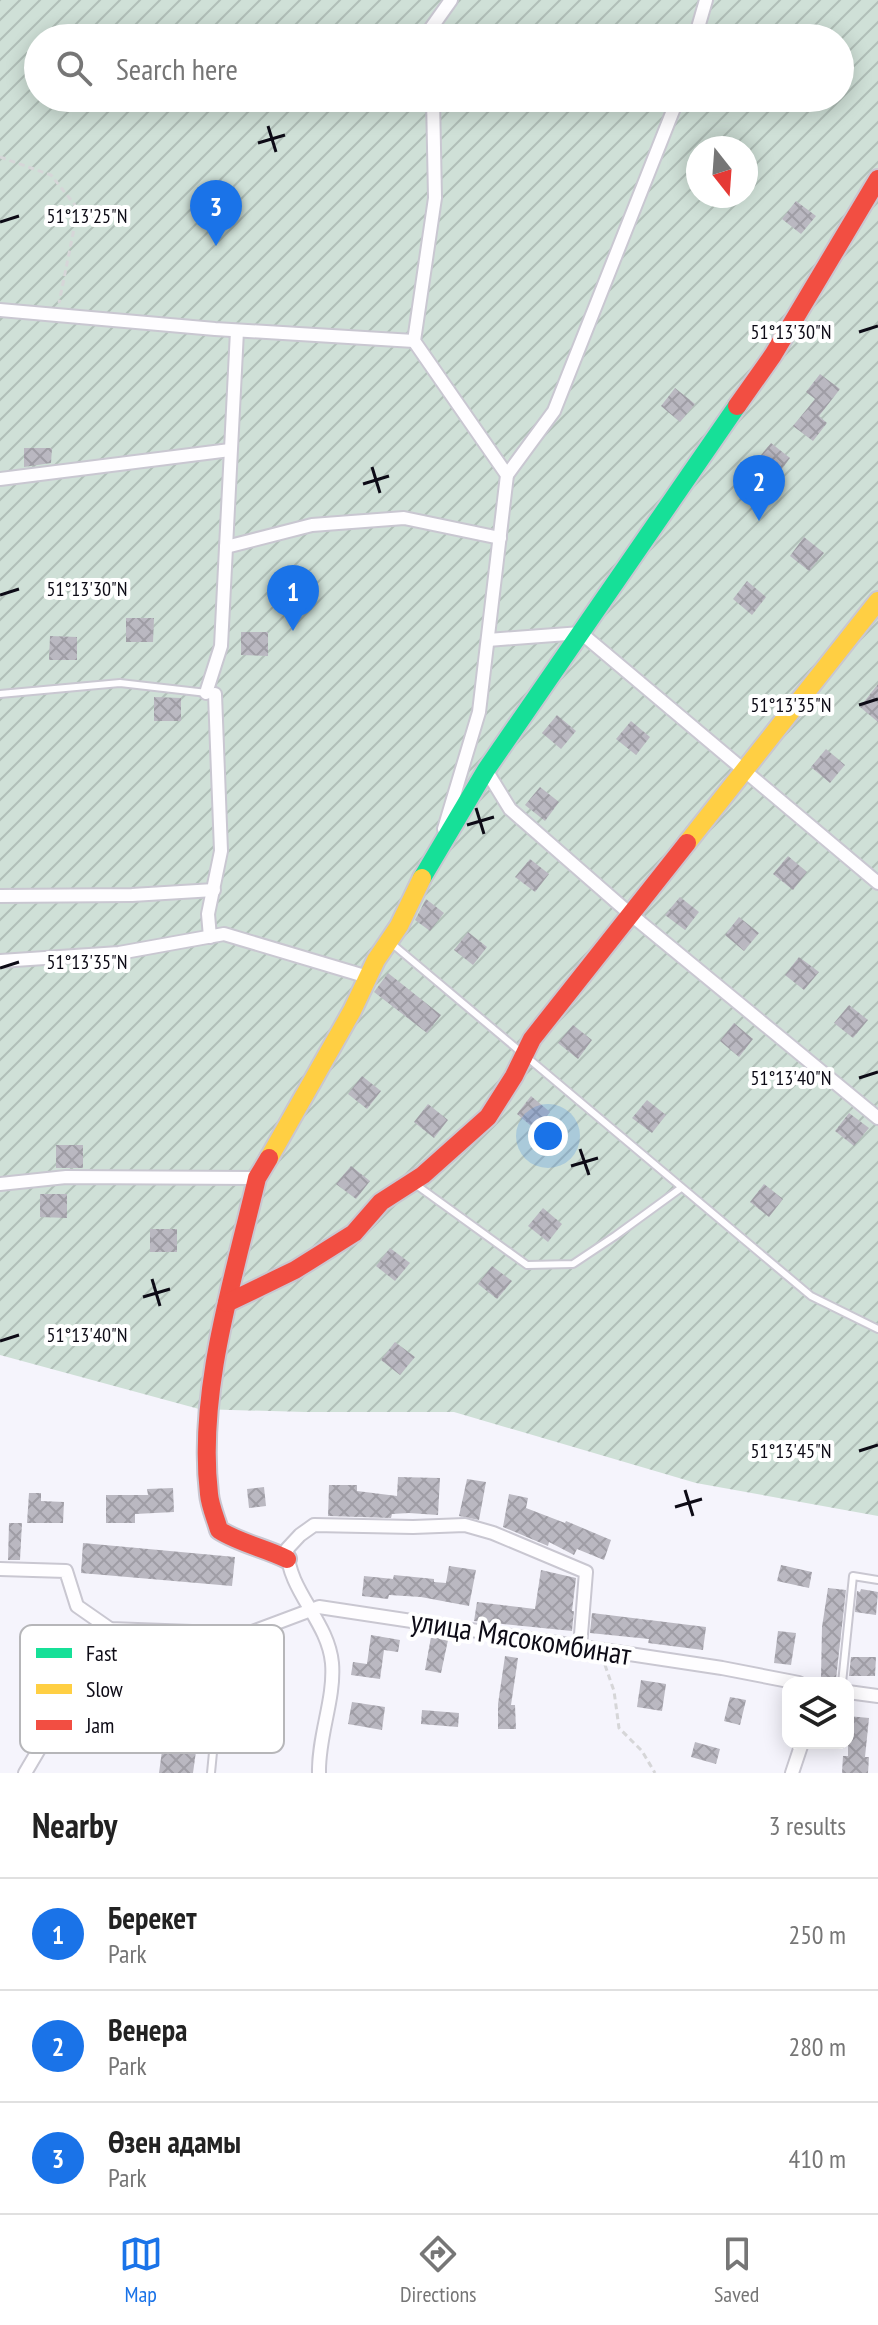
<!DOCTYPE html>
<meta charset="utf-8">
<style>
body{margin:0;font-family:"PT Sans Narrow",sans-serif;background:#f6f6f6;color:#222}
.controls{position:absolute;right:24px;bottom:24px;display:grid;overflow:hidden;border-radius:16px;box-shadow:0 4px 20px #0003}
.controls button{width:72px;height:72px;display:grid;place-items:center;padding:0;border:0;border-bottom:2px solid #e0e0e0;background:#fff;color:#222;font:40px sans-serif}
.compass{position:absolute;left:686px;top:136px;width:72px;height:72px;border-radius:50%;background:#fff;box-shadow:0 4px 20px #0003;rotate:163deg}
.you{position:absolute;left:548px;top:1136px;width:28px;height:28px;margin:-20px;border:6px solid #fff;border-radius:50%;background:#1a73e8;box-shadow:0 0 0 12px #1a73e833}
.badge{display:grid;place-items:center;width:52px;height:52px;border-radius:50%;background:#1a73e8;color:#fff;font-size:26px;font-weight:700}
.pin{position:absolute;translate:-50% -66px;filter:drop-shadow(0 2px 4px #0008)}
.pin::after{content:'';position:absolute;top:42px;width:28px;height:24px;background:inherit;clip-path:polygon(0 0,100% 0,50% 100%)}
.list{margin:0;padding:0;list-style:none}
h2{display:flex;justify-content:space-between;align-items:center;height:104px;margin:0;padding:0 32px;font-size:34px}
h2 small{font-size:26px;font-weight:400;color:#767676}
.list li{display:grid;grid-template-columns:52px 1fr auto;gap:24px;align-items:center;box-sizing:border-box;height:112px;padding:0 32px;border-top:2px solid #e0e0e0}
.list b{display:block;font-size:30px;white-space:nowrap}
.list p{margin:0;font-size:26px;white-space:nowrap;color:#767676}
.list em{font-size:26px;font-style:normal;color:#767676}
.icon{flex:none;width:44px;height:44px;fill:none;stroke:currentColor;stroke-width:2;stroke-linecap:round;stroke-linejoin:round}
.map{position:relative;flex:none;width:878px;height:1773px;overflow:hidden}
.search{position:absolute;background:#fff;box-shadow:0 4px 20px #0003;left:24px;right:24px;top:24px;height:88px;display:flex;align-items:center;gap:20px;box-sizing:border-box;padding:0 28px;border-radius:44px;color:#767676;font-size:30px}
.sheet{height:440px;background:#fff}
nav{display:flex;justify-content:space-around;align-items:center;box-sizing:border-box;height:112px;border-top:2px solid #e0e0e0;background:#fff;font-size:22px;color:#767676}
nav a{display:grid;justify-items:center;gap:4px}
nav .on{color:#1a73e8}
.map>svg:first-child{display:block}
.garden{fill:url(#garden-furrows);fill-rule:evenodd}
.building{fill:url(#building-cross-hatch)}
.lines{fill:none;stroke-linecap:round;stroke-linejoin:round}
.lane-casing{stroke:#c9c7d1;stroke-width:10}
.street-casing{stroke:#c9c7d1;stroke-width:16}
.fast-casing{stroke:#c9c7d1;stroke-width:22}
.slow-casing{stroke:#c9c7d1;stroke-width:22}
.jam-casing{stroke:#c9c7d1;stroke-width:22}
.path{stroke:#d6d6d8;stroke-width:3;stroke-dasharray:6 4;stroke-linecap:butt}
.lane{stroke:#fefdff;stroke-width:6}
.street{stroke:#fefdff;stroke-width:12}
.fast{stroke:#16e098;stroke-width:18}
.slow{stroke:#ffcf43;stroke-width:18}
.jam{stroke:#f24e42;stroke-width:18}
.ticks{fill:none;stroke:#0d0b16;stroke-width:3}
.labels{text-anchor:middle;stroke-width:8;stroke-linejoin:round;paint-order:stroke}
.street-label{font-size:30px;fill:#0d0b16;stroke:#fff}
.key{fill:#fff;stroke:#b6b6b9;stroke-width:2}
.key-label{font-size:22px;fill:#0d0b16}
.ticks-label{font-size:20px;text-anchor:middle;fill:#0d0b16;stroke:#fff;stroke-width:8;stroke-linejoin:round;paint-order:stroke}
</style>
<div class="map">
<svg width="878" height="1773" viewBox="0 0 878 1773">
<defs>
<pattern id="garden-furrows" width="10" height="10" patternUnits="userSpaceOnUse" patternTransform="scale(2)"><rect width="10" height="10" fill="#cfe0d7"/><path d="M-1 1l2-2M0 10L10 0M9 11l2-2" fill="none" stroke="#b1bfb8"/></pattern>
<pattern id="building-cross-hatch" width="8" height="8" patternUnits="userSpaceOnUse" patternTransform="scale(2)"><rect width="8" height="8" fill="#bab8c1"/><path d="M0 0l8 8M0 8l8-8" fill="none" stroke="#9f9da5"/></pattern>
</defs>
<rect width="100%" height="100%" fill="#f5f4fc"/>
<path class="garden" d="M0,0H878V1516L696,1483L454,1412H304L199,1409L0,1355ZM38,38H840V98H38ZM698,148H746V196H698Z"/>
<g class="building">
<polygon points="796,201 816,216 801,234 782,219"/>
<polygon points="820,374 840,389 819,416 827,423 813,441 793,426 815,399 806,392"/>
<polygon points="675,388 695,404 680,422 661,406"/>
<polygon points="771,443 790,458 776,477 756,461"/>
<polygon points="24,448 52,448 51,463 24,467"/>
<polygon points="804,537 824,553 809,571 790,556"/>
<polygon points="747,581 766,597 752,615 733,599"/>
<polygon points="126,618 154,618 153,642 126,642"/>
<polygon points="241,632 268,632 268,656 241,655"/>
<polygon points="50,636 77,637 77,660 49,660"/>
<polygon points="878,684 878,722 860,707"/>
<polygon points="154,697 181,698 181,721 154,721"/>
<polygon points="557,715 576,731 561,749 542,733"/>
<polygon points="631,721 650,737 636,755 616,739"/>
<polygon points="826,749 845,765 830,783 811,767"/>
<polygon points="540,787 559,802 545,821 525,805"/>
<polygon points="788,856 807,872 793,890 773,874"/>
<polygon points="530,859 549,874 535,892 515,877"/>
<polygon points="680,897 699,912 685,930 665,915"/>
<polygon points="426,899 444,913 430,931 415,920"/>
<polygon points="739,917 759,933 744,951 725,935"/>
<polygon points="468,932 487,947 473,965 454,950"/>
<polygon points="799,957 819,972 804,990 785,975"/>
<polygon points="388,973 441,1015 427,1033 374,992"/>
<polygon points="849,1005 868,1020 853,1038 834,1023"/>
<polygon points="734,1023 753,1039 739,1057 720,1041"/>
<polygon points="573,1025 592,1040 578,1059 558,1043"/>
<polygon points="362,1076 381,1091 367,1109 348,1094"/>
<polygon points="531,1096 550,1112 536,1130 517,1114"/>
<polygon points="647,1100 666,1115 652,1133 632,1118"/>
<polygon points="428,1104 448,1120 434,1138 414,1122"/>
<polygon points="849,1113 869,1128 854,1146 835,1131"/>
<rect x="56" y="1145" width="27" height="23"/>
<polygon points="351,1166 370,1181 356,1199 336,1184"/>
<polygon points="764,1184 783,1199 769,1217 750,1202"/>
<polygon points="40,1194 67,1194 67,1218 40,1217"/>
<polygon points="543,1208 562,1224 548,1242 528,1226"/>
<rect x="150" y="1229" width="27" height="23"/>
<polygon points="390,1248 410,1263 395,1281 376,1266"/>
<polygon points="492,1266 512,1281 497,1299 478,1284"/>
<polygon points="395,1342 415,1357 400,1375 381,1360"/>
<polygon points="398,1477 440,1478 438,1515 409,1513 392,1514 391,1518 328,1516 329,1485 357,1485 357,1491 397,1496"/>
<polygon points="467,1479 486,1482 479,1520 459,1516"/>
<polygon points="264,1487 266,1506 249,1508 247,1489"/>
<polygon points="173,1488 174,1512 135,1514 135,1523 106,1523 106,1495 148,1495 147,1489"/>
<polygon points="29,1493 41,1493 41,1501 64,1502 63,1523 27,1523"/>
<polygon points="509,1494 528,1498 526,1508 565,1523 566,1521 611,1540 604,1560 577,1549 574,1555 549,1542 548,1546 503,1527"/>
<polygon points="9,1523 22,1523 20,1560 8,1560"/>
<polygon points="83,1543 235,1557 232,1586 81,1573"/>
<polygon points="781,1565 812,1572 809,1588 777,1581"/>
<polygon points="449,1566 476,1570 469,1606 421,1597 389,1595 388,1599 362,1596 364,1576 393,1579 394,1575 434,1579 434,1582 446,1583"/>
<polygon points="541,1570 576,1578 572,1611 574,1611 572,1631 474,1621 477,1602 535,1609"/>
<polygon points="828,1588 846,1590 836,1679 821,1678 822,1627"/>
<polygon points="861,1589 878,1592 876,1615 855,1612 857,1591 860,1592"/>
<polygon points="592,1613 706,1627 703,1650 648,1643 649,1639 590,1633"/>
<polygon points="778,1631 796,1633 791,1665 774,1663"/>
<polygon points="371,1635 400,1640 398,1652 384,1650 380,1679 351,1675 353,1662 367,1664"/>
<polygon points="431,1637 448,1640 441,1673 425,1670"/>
<polygon points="186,1652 219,1656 215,1687 205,1686 193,1773 159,1773 168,1706 142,1702 140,1717 104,1712 111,1667 146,1672 144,1684 181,1689"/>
<polygon points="505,1656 518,1658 511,1705 515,1705 516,1729 498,1729 498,1704"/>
<polygon points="851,1657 876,1657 875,1676 849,1676"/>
<polygon points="641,1680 666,1684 662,1711 637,1707"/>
<polygon points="730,1697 746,1700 740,1725 724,1721"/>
<polygon points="352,1702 385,1707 382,1730 348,1724"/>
<polygon points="422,1710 459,1713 458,1727 421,1724"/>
<polygon points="848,1716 869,1718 865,1757 869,1757 868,1773 842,1773 843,1756 848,1756"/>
<polygon points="695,1742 720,1749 716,1764 691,1757"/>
</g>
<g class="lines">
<defs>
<g id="lane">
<polyline points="0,694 120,683 207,693"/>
<polyline points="390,942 811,1296 878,1329"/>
<polyline points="415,1184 527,1265 573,1264 615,1236 681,1188"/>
<polyline points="842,1683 853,1576 878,1580"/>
<polyline points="211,1773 214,1742 223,1710 235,1689 247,1634"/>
</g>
<g id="street">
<polyline points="430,38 429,31 451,0"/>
<polyline points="695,38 706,0"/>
<polyline points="433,98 435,198 414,341 507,475 479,712 444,829"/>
<polyline points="0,310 215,329 414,341"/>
<polyline points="507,475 554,411 678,98"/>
<polyline points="0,479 230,450"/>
<polyline points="226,547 312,525 404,518 500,538"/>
<polyline points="488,640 581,633 878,883"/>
<polyline points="206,693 221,646 237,331"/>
<polyline points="486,770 510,809 629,913 878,1118"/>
<polyline points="0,896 132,895 214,890"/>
<polyline points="210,937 208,914 221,851 215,694"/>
<polyline points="0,961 119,953 224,934 368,977"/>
<polyline points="0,1184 66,1177 257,1178"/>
<polyline points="0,1569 66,1571 77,1606 110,1629 247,1634 319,1607 722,1668 799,1683"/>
<polyline points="848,1692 878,1696"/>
<polyline points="25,1773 110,1629"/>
<path d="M319,1773C318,1736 335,1699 332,1663C328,1621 288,1591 287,1549L300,1535L314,1525L413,1527L465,1525L493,1533L586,1572L580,1647"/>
<polyline points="792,1773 802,1743"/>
</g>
<polyline id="fast" points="422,878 486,770 737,406"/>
<g id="slow">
<polyline points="687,843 878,601"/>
<polyline points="269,1158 352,1011 376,960 399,926 422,878"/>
</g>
<g id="jam">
<polyline points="737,406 773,355 878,179"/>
<path d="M269,1158L257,1178C234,1277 197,1392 209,1494C210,1506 216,1519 219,1530C239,1543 265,1548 287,1559"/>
<polyline points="227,1303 295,1270 354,1233 381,1202 423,1175 488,1117 514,1076 532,1039 687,843"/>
</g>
</defs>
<use href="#lane" class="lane-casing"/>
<use href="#street" class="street-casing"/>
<use href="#fast" class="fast-casing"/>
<use href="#slow" class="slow-casing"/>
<use href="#jam" class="jam-casing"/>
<g class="path">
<polyline points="0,157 51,175 78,209 59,303"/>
<polyline points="605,1665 614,1691 619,1728 642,1751 655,1773"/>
</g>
<use href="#lane" class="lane"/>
<use href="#street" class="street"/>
<use href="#fast" class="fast"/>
<use href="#slow" class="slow"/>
<use href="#jam" class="jam"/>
</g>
<path class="ticks" d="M268,126L276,152M258,143L285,135M0,222L19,216M859,332L878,326M372,467L380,493M363,484L389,476M0,595L19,589M859,705L878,699M476,808L484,834M467,825L494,817M0,968L19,962M859,1078L878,1072M580,1149L589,1175M571,1166L598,1158M152,1279L160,1306M143,1297L170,1289M0,1341L19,1335M859,1451L878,1445M685,1490L693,1516M675,1507L702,1499"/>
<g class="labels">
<g class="street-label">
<text transform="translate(521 1638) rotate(9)" y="10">улица Мясокомбинат</text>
</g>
</g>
<rect x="20" y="1625" width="264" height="128" rx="12" class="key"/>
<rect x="36" y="1648" width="36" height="10" fill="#16e098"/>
<rect x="36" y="1684" width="36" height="10" fill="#ffcf43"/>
<rect x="36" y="1720" width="36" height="10" fill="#f24e42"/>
<g class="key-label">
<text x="86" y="1661">Fast</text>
<text x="86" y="1697">Slow</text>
<text x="86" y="1733">Jam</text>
</g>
<g class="ticks-label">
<text x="87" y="223">51°13'25"N</text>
<text x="791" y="339">51°13'30"N</text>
<text x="87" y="596">51°13'30"N</text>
<text x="791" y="712">51°13'35"N</text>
<text x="87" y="969">51°13'35"N</text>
<text x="791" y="1085">51°13'40"N</text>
<text x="87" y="1342">51°13'40"N</text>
<text x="791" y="1458">51°13'45"N</text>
</g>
</svg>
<div class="controls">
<button><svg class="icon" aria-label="layers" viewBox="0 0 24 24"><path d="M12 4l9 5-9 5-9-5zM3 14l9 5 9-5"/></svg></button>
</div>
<svg class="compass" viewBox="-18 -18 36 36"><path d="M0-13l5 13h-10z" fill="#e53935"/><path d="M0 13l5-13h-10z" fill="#767676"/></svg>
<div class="you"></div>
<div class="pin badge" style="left:293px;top:631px">1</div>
<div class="pin badge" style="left:759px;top:521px">2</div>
<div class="pin badge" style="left:216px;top:246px">3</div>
<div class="search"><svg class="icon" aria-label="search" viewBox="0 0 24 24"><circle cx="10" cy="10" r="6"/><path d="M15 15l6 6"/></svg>Search here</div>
</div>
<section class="sheet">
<h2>Nearby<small>3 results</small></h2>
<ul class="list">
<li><span class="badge">1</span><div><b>Берекет</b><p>Park</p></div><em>250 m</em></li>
<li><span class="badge">2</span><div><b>Венера</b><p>Park</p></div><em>280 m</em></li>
<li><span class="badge">3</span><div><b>Өзен адамы</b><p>Park</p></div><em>410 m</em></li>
</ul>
</section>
<nav>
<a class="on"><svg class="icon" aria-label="map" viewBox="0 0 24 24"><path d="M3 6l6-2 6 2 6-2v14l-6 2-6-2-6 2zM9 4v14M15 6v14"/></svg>Map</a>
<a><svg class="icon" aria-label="directions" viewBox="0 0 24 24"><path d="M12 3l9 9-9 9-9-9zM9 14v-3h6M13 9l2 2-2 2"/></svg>Directions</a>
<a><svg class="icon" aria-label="saved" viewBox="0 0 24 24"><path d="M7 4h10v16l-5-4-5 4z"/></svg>Saved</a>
</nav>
